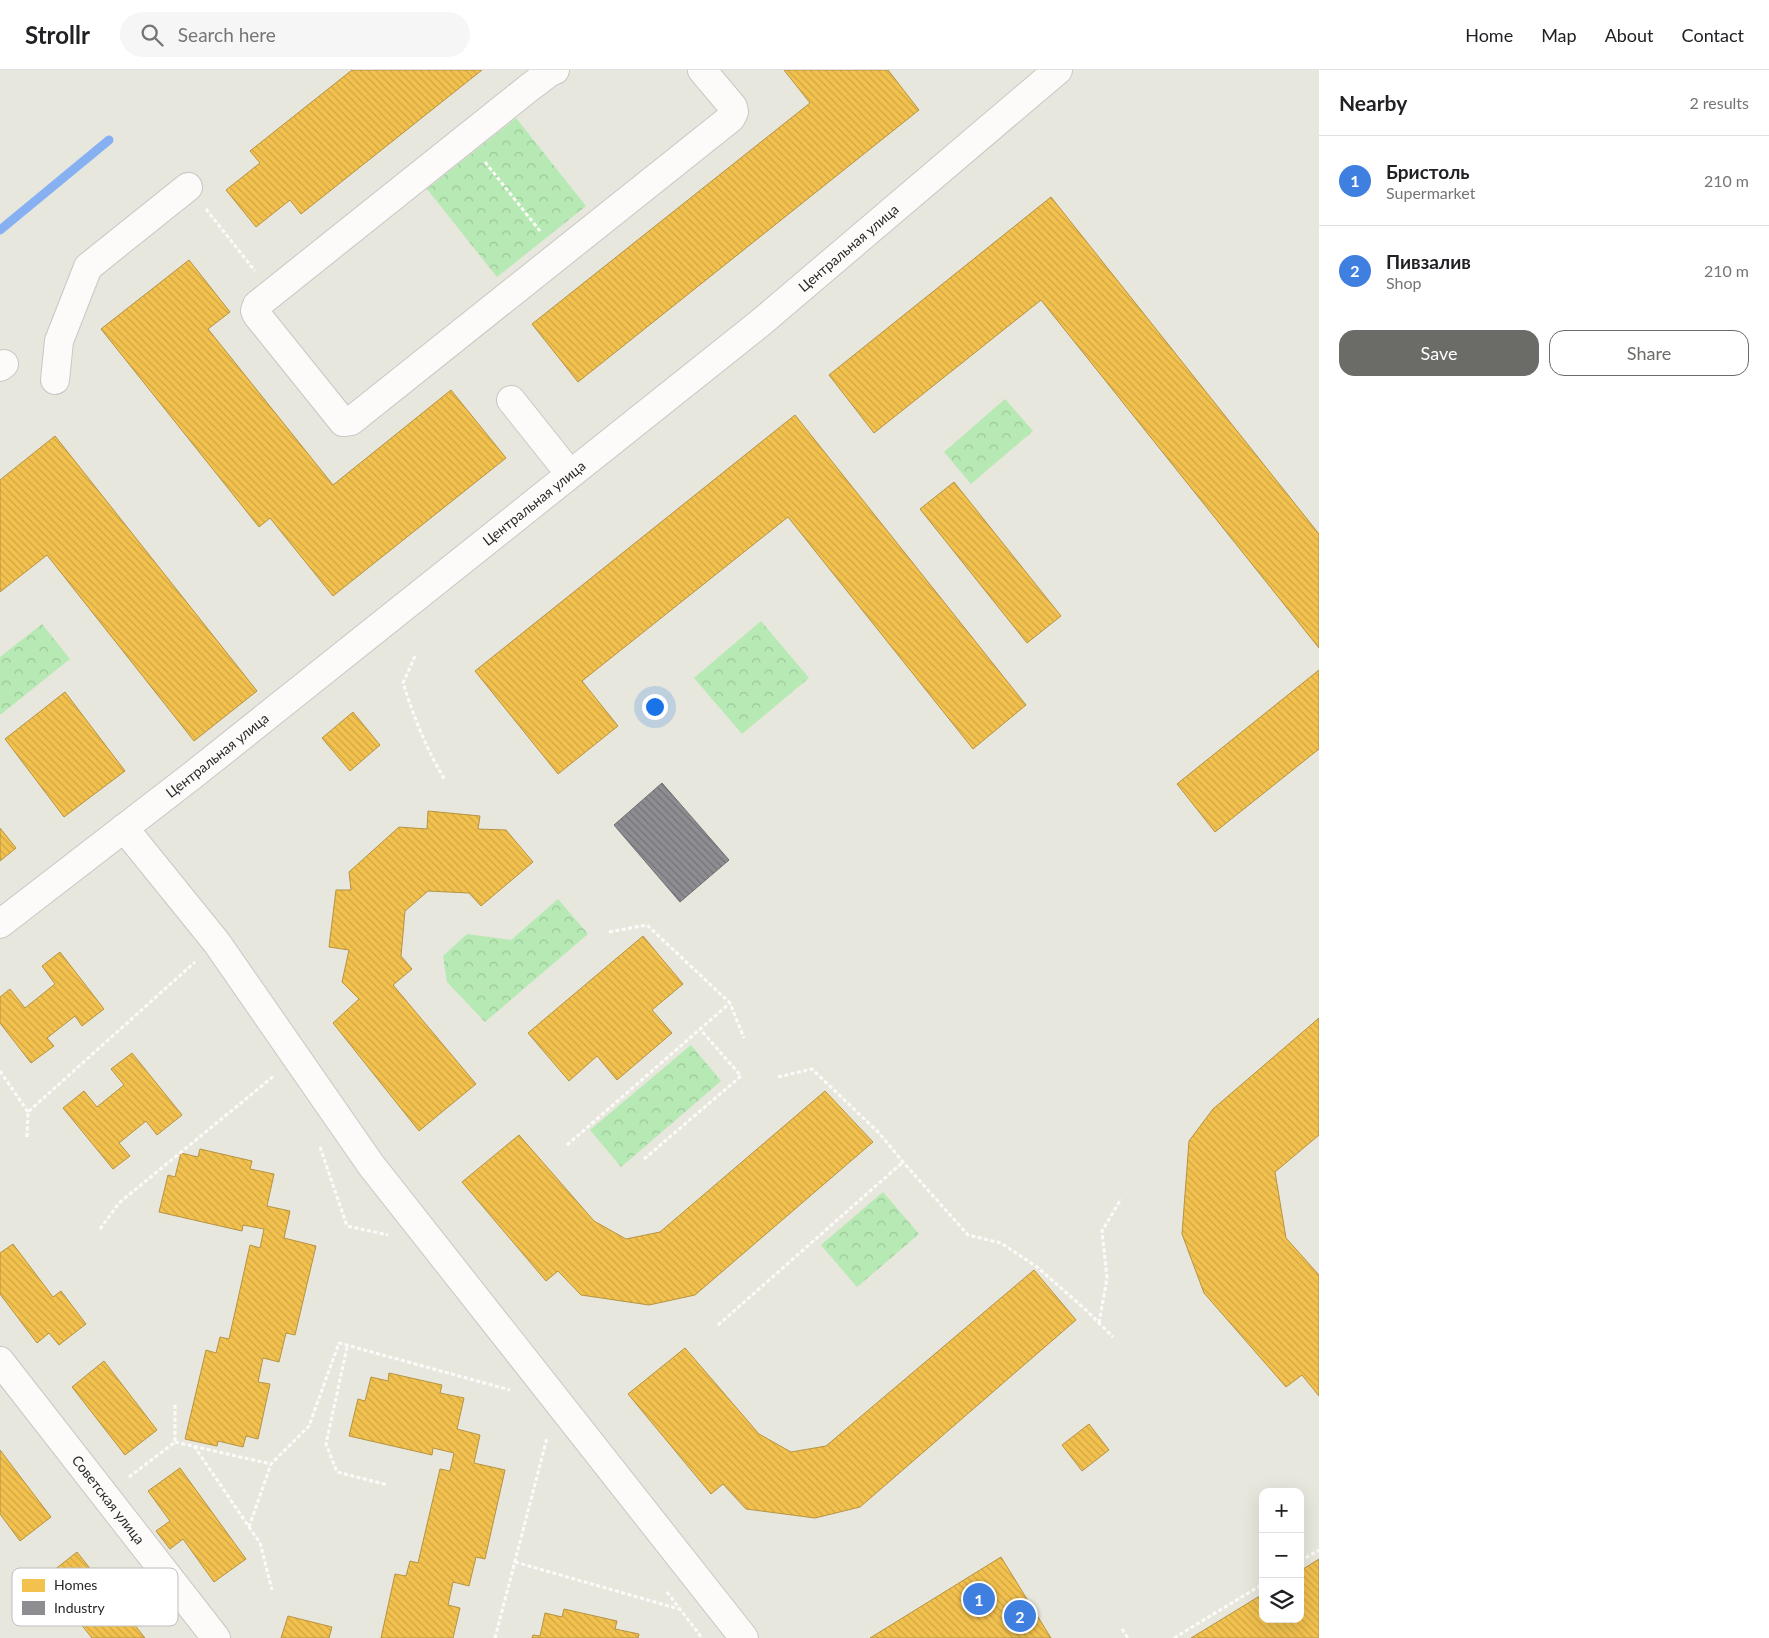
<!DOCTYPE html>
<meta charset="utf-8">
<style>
body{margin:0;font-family:Lato,sans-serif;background:#f6f6f6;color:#202124}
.controls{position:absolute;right:15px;bottom:15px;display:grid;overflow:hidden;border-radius:10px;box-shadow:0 5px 20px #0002}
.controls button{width:45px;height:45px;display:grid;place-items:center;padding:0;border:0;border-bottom:1px solid #e0e0e0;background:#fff;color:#202124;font:25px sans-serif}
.you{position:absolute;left:654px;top:636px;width:18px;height:18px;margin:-12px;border:4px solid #fff;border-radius:50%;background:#1a73e8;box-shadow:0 0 0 8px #1a73e833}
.badge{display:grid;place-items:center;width:32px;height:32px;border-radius:50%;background:#6b6b67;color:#fff;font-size:16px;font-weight:700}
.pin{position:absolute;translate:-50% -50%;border:2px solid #fff;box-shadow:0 1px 5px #0006}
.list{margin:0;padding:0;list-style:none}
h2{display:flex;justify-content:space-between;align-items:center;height:65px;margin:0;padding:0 20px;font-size:21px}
h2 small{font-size:16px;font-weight:400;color:#757577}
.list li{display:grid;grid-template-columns:32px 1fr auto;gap:15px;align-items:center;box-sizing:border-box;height:90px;padding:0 20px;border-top:1px solid #e0e0e0}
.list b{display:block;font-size:19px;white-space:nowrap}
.list p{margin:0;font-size:16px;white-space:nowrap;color:#757577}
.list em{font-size:16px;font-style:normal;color:#757577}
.actions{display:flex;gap:10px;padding:15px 20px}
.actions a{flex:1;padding:11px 0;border:1px solid #6b6b67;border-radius:15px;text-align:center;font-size:18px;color:#6b6b67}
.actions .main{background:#6b6b67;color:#fff}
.icon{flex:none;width:28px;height:28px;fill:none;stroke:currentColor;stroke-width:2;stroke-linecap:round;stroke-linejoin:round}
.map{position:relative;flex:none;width:1319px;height:1568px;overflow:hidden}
header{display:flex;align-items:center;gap:30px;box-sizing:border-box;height:70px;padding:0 25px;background:#fff;border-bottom:1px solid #e0e0e0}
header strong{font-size:24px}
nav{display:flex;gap:28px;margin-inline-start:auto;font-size:18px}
.search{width:350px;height:45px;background:#f6f6f6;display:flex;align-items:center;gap:12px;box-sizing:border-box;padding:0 18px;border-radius:28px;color:#757577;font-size:19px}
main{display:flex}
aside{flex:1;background:#fff}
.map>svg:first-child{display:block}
.forest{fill:url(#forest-crowns)}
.homes{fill:url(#homes-back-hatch);stroke:#b59343}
.industry{fill:url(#industry-back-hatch);stroke:#6f6f72}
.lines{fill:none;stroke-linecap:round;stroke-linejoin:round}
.stream{stroke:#87b0f3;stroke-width:9}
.minor-casing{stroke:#c8c7c6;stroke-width:30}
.path{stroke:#fcfbfa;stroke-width:3;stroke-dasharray:4 2.5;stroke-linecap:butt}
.minor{stroke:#fcfbfa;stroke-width:28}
.labels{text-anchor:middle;stroke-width:5;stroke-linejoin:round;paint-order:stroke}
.street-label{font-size:14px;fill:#282828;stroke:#fff}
.key{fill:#fff;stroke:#bebebe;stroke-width:1}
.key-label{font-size:14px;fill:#282828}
</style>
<header>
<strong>Strollr</strong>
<div class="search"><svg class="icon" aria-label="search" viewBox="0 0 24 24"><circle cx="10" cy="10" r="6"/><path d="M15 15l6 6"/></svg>Search here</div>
<nav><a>Home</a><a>Map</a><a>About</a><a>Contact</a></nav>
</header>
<main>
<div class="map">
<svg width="1319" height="1568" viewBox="0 0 1319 1568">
<defs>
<pattern id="forest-crowns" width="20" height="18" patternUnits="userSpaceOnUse" patternTransform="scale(1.25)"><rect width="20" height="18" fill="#b6e9b3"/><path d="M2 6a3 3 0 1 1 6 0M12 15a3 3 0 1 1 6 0" fill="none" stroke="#9cc89a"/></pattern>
<pattern id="homes-back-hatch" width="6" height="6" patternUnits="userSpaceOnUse" patternTransform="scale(1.25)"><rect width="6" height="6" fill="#f2c14e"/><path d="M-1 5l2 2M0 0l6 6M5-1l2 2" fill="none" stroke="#d0a644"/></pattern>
<pattern id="industry-back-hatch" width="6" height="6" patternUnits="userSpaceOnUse" patternTransform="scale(1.25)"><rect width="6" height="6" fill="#8d8d92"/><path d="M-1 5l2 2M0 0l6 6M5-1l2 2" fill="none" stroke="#737377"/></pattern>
</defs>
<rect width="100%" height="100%" fill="#e8e7dd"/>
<g class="forest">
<polygon points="516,48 586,136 497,207 427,119"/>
<polygon points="1005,329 1033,361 971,414 944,382"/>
<polygon points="761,551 809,608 742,664 694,608"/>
<polygon points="42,554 70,589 0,645 0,587"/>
<polygon points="558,829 588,864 485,952 447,912 443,886 467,864 511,870"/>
<polygon points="691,975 721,1011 621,1097 590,1060"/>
<polygon points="883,1122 919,1164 857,1217 821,1175"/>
</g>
<g class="homes">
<polygon points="352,0 482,0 301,144 290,130 256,157 226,120 260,93 250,81"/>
<polygon points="784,0 888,0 919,40 578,312 532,254 810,33"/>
<polygon points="1051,127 1319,464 1319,578 1041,230 874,363 829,305"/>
<polygon points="189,190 230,242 208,259 333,415 451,320 506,388 333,526 270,448 259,457 101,259"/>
<polygon points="795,345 1026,635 973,679 788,447 582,611 618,656 558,704 475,601"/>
<polygon points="55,366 257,621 194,671 47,485 0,522 0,410"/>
<polygon points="954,412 1061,546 1027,573 920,439"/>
<polygon points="1319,600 1319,679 1215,762 1177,714"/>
<polygon points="65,622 125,701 64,747 5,669"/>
<polygon points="353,642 380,675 350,701 322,668"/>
<polygon points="428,741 480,746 478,759 506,760 533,792 481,836 469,823 428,821 405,841 401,886 412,899 393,915 476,1014 419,1061 333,953 359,929 342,912 349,880 329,877 336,820 351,820 349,802 399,757 427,759"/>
<polygon points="0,758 16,778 0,791"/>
<polygon points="643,866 683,914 652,940 672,963 617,1010 597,986 569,1011 528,963"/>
<polygon points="60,882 104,939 82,956 75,946 47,968 54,976 31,993 0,953 0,927 10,919 25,938 55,914 42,896"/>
<polygon points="1319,948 1319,1065 1275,1102 1286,1168 1319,1205 1319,1326 1302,1305 1286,1317 1204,1223 1182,1164 1189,1071 1213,1039"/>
<polygon points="132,983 182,1045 157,1065 146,1051 119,1073 130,1086 113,1099 63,1038 84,1021 97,1037 124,1015 111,999"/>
<polygon points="825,1021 873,1072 695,1225 649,1235 581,1225 558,1201 546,1211 462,1112 519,1065 594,1151 626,1169 660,1162"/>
<polygon points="200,1079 252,1091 250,1099 274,1104 267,1136 290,1141 284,1168 316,1176 295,1265 286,1263 279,1292 263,1288 258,1312 270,1314 258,1369 246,1366 243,1377 218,1371 217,1376 185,1369 206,1280 216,1283 220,1267 229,1269 250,1175 260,1178 264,1159 243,1155 242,1161 159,1142 168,1105 175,1107 181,1083 198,1087"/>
<polygon points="13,1174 53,1227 61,1221 86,1254 59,1275 49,1263 37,1273 0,1224 0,1183"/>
<polygon points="1034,1200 1076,1250 860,1437 815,1448 746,1439 723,1414 711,1424 628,1324 685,1278 759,1364 791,1382 826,1376"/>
<polygon points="104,1291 157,1360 125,1385 72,1317"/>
<polygon points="389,1303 442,1315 440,1323 464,1328 457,1359 480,1365 474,1393 505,1400 485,1489 476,1487 469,1516 453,1512 448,1535 460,1538 453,1568 381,1568 395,1504 406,1506 410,1491 418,1493 440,1399 450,1401 454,1383 433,1378 432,1385 349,1366 358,1329 365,1331 371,1307 388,1311"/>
<polygon points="1089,1354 1109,1380 1082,1401 1062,1375"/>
<polygon points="0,1380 51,1447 20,1471 0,1444"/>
<polygon points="180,1398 246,1489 214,1512 183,1469 170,1479 156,1461 170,1451 148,1421"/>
<polygon points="77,1482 145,1568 92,1568 44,1508"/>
<polygon points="1001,1487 1051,1568 870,1568"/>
<polygon points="1319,1489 1319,1568 1191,1568 1263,1524 1263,1549 1300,1549 1300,1501"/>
<polygon points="564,1539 617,1551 615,1559 639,1564 638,1568 532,1568 533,1565 540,1566 545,1543 562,1547"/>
<polygon points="288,1546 332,1557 329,1568 281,1568"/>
</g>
<polygon class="industry" points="662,713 729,790 680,832 614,755"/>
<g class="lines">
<polyline class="stream" points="0,160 109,70"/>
<defs>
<g id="minor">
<polyline points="555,0 550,2 530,17 257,235 255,241 257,245 343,352 351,351 731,48 734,42 733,37 702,0"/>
<polyline points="0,297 4,294"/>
<polyline points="55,310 59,271 88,197 188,117"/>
<polyline points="511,330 570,404"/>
<polyline points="124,758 217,873 371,1095 744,1568"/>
<path id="s1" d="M0,854L193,705L759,254L1058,0"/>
<path id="s2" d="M0,1291L216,1568"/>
</g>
</defs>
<use href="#minor" class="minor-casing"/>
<g class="path">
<polyline points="485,92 540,161"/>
<polyline points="206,139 255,201"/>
<path d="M415,586L403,613C414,647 426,679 445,710"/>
<polyline points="609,862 647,855 730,933 744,968"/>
<polyline points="0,1001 28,1042"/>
<polyline points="778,1007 812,999 879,1063 903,1092 968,1165 1001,1173 1037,1197 1086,1240 1113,1267"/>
<polyline points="27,1067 28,1042 195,892"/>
<polyline points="567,1075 730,933"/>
<polyline points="320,1077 347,1156 388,1165"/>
<polyline points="644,1089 741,1006 700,959"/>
<polyline points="100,1159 119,1133 275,1005"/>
<polyline points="1099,1253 1107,1208 1102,1161 1121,1129"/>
<polyline points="718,1255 903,1092"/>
<polyline points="347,1277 326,1374 337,1402 388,1415"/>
<polyline points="175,1372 271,1394"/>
<polyline points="194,1376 260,1473 272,1520"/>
<polyline points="129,1407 175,1372 175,1333"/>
<polyline points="249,1457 271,1394 309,1356 339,1273 510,1320"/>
<polyline points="1300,1491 1319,1480"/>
<polyline points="515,1492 679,1539"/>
<polyline points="667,1522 702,1568"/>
<polyline points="1122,1559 1128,1568"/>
<polyline points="495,1568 547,1368"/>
<polyline points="1174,1568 1263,1514"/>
</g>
<use href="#minor" class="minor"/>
</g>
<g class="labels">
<g class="street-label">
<text dy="5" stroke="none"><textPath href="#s1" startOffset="1085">Центральная улица</textPath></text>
<text dy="5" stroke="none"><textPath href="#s1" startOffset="680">Центральная улица</textPath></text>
<text dy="5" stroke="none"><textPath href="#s1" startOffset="275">Центральная улица</textPath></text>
<text dy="5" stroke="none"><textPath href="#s2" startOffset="176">Советская улица</textPath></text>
</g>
</g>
<rect x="12" y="1498" width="166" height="58" rx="8" class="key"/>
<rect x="22" y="1509" width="23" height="13" fill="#f2c14e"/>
<rect x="22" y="1531" width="23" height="14" fill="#8d8d92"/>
<g class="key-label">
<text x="54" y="1520">Homes</text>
<text x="54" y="1543">Industry</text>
</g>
</svg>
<div class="controls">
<button>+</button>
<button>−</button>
<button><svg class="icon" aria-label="layers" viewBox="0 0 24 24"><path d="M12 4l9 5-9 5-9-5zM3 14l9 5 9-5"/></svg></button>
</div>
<div class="you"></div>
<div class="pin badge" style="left:979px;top:1529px;background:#3f7fe0">1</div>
<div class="pin badge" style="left:1020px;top:1546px;background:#3f7fe0">2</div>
</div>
<aside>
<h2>Nearby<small>2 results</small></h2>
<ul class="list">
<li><span class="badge" style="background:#3f7fe0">1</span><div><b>Бристоль</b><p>Supermarket</p></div><em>210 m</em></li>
<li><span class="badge" style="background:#3f7fe0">2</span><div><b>Пивзалив</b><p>Shop</p></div><em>210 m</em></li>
</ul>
<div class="actions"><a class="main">Save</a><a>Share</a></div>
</aside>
</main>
